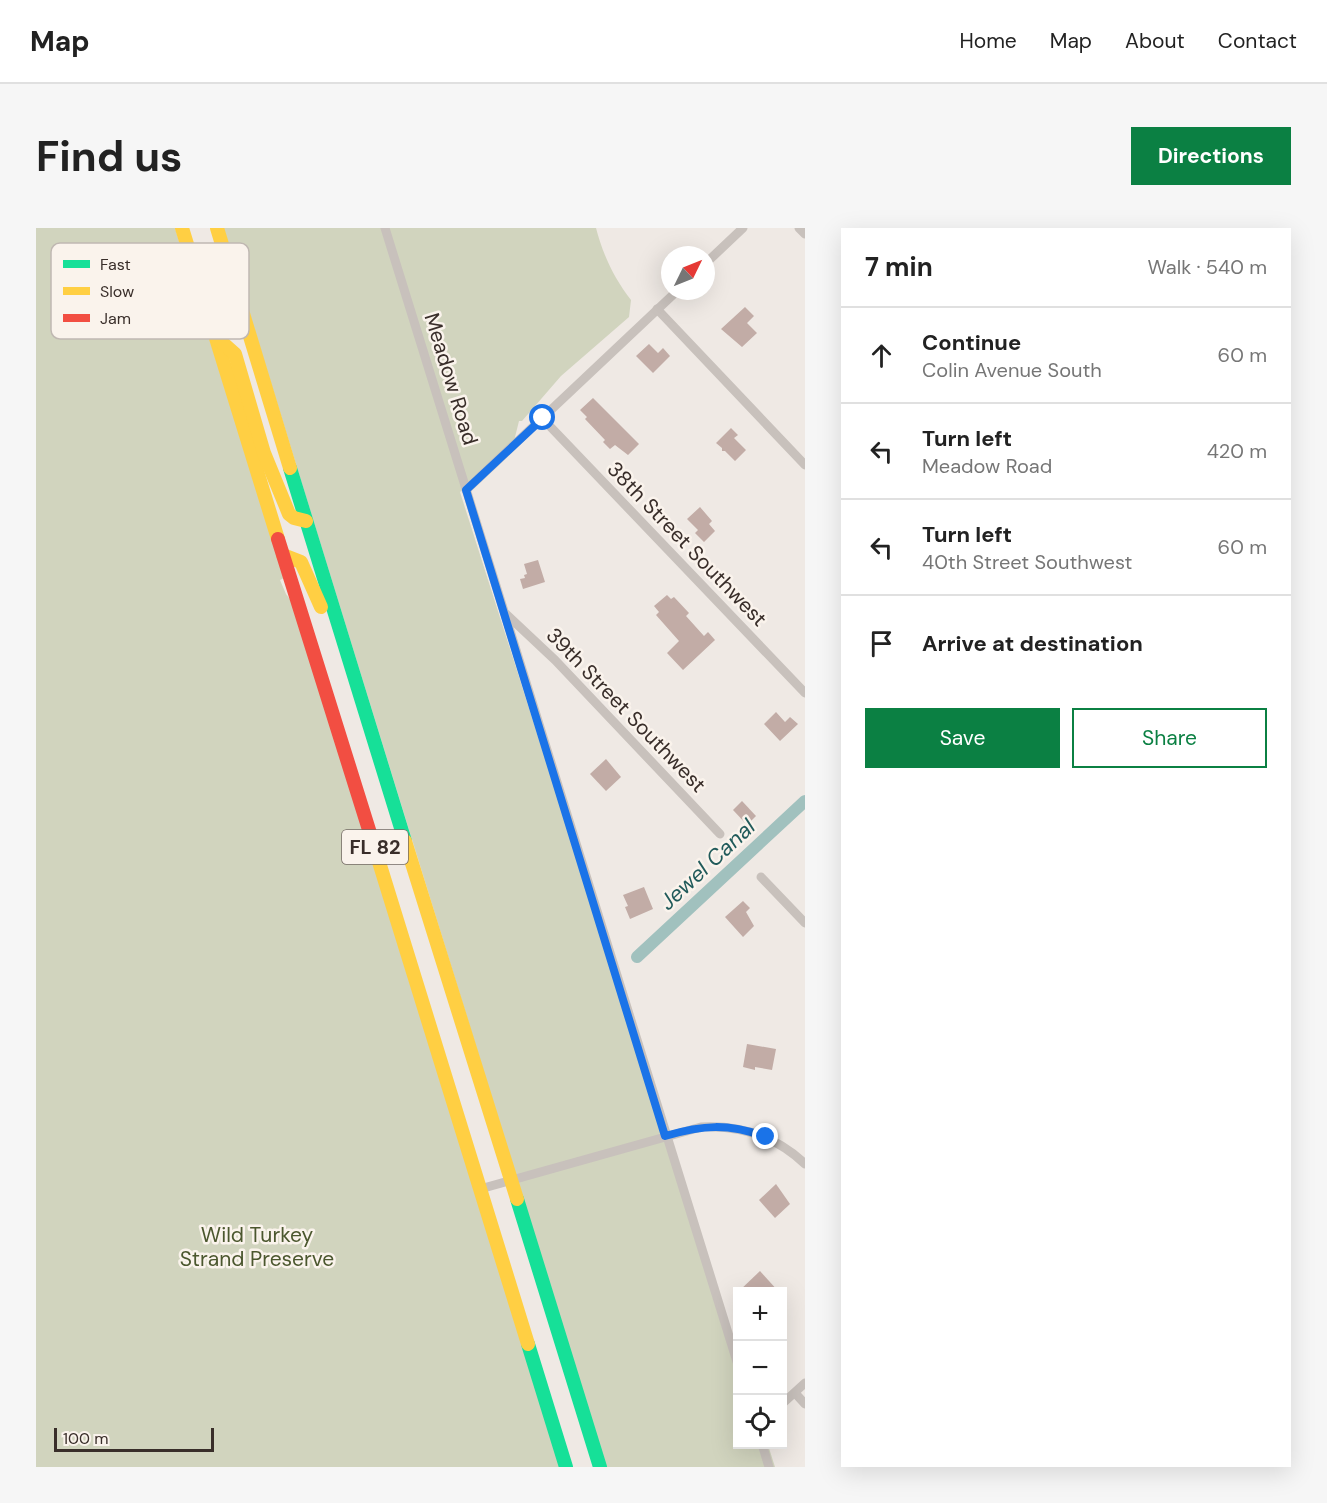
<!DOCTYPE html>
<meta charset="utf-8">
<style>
body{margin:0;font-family:"DM Sans",sans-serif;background:#f6f6f6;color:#222}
.controls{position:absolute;right:18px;bottom:18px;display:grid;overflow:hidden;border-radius:0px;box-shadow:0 6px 24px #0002}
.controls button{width:54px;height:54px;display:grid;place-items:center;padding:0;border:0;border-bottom:2px solid #e0e0e0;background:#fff;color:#222;font:30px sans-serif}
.compass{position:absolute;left:625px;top:18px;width:54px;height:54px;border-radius:50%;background:#fff;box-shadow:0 6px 24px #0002;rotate:47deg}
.scale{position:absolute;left:18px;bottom:15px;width:160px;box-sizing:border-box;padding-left:6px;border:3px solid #392e2a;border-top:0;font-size:16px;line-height:21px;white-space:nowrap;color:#392e2a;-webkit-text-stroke:4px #faf3ec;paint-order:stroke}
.stop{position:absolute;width:18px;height:18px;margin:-14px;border:4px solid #1a73e8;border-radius:50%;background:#fff}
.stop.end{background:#1a73e8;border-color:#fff;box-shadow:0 2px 6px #0008}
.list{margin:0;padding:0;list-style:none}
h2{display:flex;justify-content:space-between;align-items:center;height:78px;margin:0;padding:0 24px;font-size:26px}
h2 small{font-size:20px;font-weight:400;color:#767676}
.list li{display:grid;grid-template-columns:39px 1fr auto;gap:18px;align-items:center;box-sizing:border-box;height:96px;padding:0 24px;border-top:2px solid #e0e0e0}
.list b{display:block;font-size:22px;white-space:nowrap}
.list p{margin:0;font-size:20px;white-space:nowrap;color:#767676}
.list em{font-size:20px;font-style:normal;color:#767676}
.actions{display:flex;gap:12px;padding:18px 24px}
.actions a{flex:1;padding:14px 0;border:2px solid #0b8043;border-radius:0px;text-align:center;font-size:21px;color:#0b8043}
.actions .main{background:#0b8043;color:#fff}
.icon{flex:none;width:33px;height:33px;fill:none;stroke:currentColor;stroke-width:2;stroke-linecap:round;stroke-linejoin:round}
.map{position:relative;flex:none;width:769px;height:1239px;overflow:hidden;border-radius:0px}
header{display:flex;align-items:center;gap:36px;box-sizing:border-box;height:84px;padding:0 30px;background:#fff;border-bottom:2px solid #e0e0e0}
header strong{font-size:28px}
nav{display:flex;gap:33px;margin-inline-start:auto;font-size:21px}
.intro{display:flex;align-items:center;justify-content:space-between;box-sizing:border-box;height:144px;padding:0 36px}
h1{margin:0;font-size:42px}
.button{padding:15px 27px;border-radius:0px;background:#0b8043;color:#fff;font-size:21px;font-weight:700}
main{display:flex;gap:36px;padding:0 36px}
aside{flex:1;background:#fff;border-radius:0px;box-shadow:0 6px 24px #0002}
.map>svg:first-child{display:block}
.green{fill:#d1d4be}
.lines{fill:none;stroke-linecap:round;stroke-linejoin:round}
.canal{stroke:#a1c1be;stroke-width:12}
.building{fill:#c2aca6}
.street{stroke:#c8c1bc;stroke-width:9}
.fast{stroke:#16e098;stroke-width:14}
.slow{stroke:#ffcf43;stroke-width:14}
.jam{stroke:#f24e42;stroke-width:14}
.route{stroke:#1a73e8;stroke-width:8}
.labels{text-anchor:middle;stroke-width:5;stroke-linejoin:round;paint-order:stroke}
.shield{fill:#faf3ec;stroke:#736964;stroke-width:1.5}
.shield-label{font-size:20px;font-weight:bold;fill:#392e2a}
.street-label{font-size:21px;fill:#392e2a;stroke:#faf3ec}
.park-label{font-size:21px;fill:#4b572e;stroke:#faf3ec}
.water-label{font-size:22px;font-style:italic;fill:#205a5a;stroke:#faf3ec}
.key{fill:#faf3ec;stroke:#c0b8b2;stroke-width:1.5}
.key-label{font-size:16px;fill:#392e2a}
</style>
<header>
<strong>Map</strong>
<nav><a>Home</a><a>Map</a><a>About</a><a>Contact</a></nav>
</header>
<div class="intro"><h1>Find us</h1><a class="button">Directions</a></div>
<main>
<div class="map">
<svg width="769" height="1239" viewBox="0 0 769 1239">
<rect width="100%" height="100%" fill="#efe9e4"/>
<g class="green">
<polygon points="0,0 139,0 248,350 244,352 250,366 256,374 524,1239 0,1239"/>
<path d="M187,0H560C567,27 578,50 595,72L593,89L525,148L486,193H483L477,217L424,264L605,831L701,1125L702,1216L732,1217L739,1239H570Z"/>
</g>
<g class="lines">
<polyline class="canal" points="601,729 769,573"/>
</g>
<g class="building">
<polygon points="709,79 718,88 711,95 721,105 706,119 685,101"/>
<polygon points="613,116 622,125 627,120 634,128 617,145 600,128"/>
<polygon points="557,170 603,216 592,227 579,217 574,221 567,214 569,212 549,191 551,189 544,182"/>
<polygon points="695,200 702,207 698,210 710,222 699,233 689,223 686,223 686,220 680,215"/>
<polygon points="664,279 676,293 673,296 679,303 668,314 659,305 662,302 651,291"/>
<polygon points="502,332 509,354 487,361 484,351 489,350 488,347 491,346 488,336"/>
<polygon points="631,367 635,371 638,369 653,385 650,388 668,408 672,404 679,412 647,442 631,425 643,413 620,387 623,384 618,378"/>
<polygon points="740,484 749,494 754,489 762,496 744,513 728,496"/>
<polygon points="570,531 585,549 570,563 554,546"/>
<polygon points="706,573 720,588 711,597 697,582"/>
<polygon points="608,659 617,681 594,691 589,679 592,678 587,667"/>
<polygon points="707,673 714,680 710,684 718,698 707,709 689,689"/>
<polygon points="711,816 740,821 736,842 719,839 719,842 707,839"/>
<polygon points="740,956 754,976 739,990 723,972"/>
<polygon points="724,1043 743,1064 702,1064"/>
</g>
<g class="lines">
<g class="street">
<polyline points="349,0 702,1137"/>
<polyline points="763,0 769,6"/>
<polyline points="670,35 707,0"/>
<polyline points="621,81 769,237"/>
<polyline points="507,191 769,465"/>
<polyline points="430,262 641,63"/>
<polyline points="470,386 519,432 684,606"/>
<polyline points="725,649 769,695"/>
<path d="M444,961L665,899C704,897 740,908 769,936"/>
<polyline points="759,1165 769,1176"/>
<polyline points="746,1176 769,1155"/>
<polyline points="726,1216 733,1239"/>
</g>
<g class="fast">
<polyline points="254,240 369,613"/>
<polyline points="481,971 564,1239"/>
<polyline points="492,1116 530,1239"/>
</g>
<g class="slow">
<polyline points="146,0 242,311"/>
<polyline points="181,0 254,240"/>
<polyline points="181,110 199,126 228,225 253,286 258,290 270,293"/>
<polyline points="247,327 265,334 285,379"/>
<polyline points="369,613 481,971"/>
<polyline points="339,621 492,1116"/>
</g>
<polyline class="jam" points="242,311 339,621"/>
</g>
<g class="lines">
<path class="route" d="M507,190L430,262L629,908C667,897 692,895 730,909"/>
</g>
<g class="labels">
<rect class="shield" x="306" y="602" width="66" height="34" rx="4.5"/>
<g class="shield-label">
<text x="339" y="626">FL 82</text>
</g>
<g class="street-label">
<text transform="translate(415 151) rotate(73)" y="7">Meadow Road</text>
<text transform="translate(651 316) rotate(46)" y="7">38th Street Southwest</text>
<text transform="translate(590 482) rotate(46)" y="7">39th Street Southwest</text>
</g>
<g class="park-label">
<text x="221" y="1014">Wild Turkey<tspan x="221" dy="24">Strand Preserve</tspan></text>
</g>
<g class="water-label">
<text transform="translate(671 636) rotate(-43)" y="8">Jewel Canal</text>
</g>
</g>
<rect x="15" y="15" width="198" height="96" rx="9" class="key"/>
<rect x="27" y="32" width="27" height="8" fill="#16e098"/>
<rect x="27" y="59" width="27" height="8" fill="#ffcf43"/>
<rect x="27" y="86" width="27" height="8" fill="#f24e42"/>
<g class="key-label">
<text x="64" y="42">Fast</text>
<text x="64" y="69">Slow</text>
<text x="64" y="96">Jam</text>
</g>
</svg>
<div class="controls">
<button>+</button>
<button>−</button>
<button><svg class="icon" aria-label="locate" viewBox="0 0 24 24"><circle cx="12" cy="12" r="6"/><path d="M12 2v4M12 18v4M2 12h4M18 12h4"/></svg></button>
</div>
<svg class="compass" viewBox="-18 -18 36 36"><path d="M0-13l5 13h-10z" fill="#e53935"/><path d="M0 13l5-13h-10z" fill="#767676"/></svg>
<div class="scale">100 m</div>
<div class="stop" style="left:507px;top:190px"></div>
<div class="stop end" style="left:730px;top:909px"></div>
</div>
<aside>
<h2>7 min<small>Walk · 540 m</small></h2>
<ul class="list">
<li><svg class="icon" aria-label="ahead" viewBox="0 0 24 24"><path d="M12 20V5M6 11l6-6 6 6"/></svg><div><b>Continue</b><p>Colin Avenue South</p></div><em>60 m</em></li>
<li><svg class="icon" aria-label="left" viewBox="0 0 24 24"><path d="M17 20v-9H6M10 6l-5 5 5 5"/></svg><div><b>Turn left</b><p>Meadow Road</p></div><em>420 m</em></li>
<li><svg class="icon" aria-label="left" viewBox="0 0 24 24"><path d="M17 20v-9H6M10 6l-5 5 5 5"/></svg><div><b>Turn left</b><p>40th Street Southwest</p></div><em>60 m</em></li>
<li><svg class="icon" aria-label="arrive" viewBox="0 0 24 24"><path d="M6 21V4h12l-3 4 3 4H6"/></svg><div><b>Arrive at destination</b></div></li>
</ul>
<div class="actions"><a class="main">Save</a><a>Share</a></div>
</aside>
</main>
